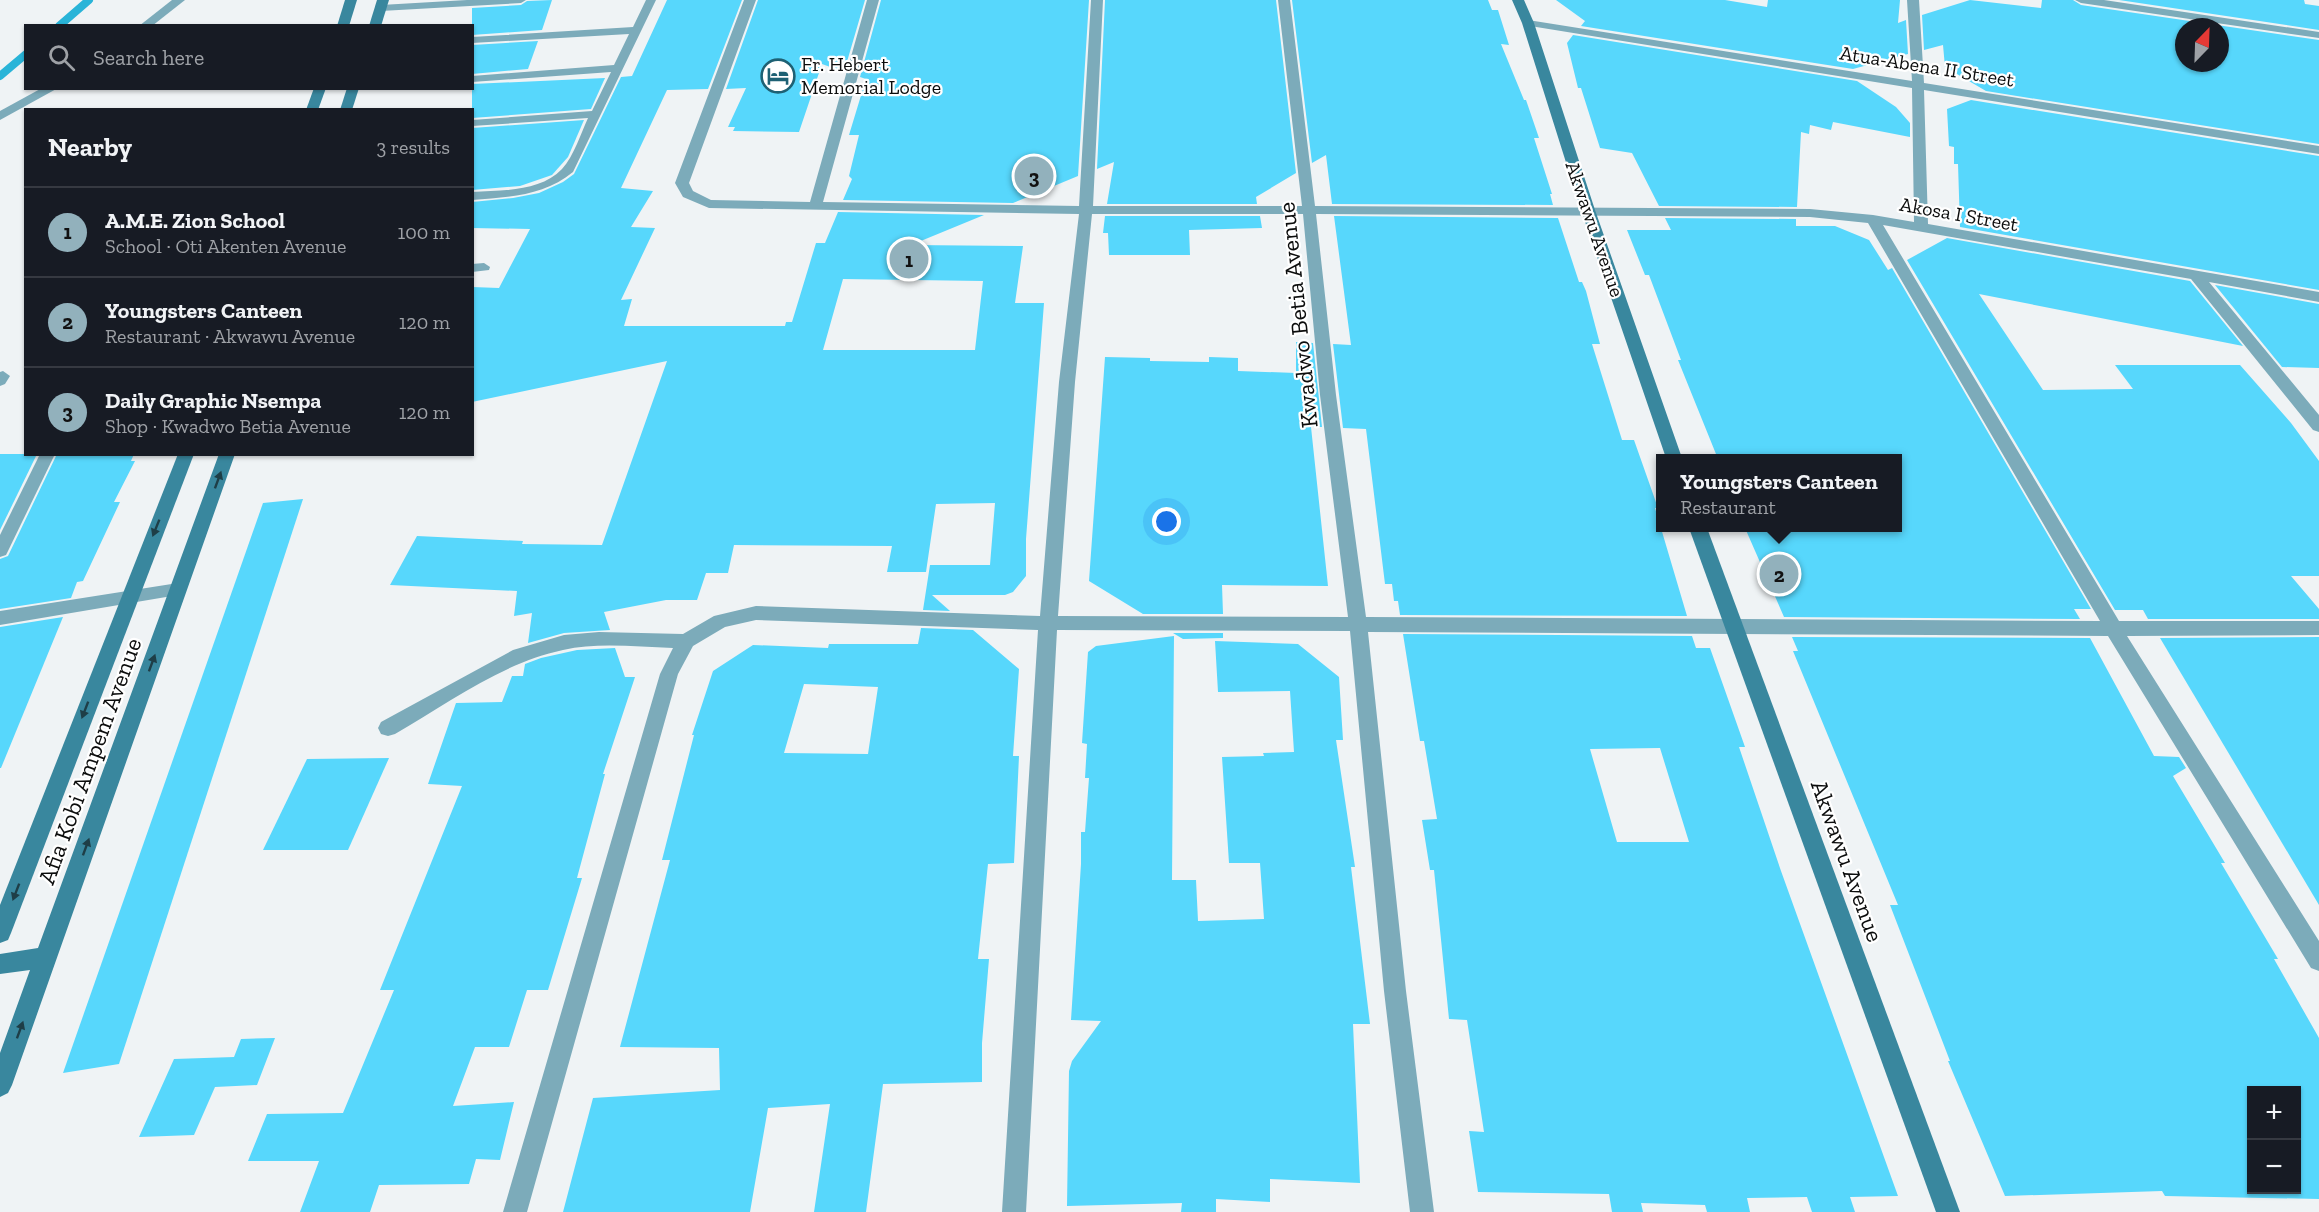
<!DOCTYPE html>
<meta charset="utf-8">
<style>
body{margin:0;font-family:"Zilla Slab",serif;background:#242831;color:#f1f3f6}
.controls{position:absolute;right:18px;bottom:18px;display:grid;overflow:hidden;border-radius:0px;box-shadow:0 2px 4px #0004}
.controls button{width:54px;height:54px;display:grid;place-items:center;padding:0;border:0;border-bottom:2px solid #363941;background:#171b24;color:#f1f3f6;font:30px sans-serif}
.compass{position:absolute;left:2175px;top:18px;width:54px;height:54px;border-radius:50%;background:#171b24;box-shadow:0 2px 4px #0004;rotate:23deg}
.you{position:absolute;left:1167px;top:522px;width:21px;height:21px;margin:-15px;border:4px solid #fff;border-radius:50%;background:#1a73e8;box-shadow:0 0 0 9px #1a73e833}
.badge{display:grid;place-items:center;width:39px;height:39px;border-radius:50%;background:#92b1bc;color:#111;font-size:20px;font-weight:700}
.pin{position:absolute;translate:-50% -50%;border:3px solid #fff;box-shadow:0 2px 6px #0006}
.popup{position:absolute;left:1656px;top:454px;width:246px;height:78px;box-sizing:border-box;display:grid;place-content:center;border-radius:0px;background:#171b24;filter:drop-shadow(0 2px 4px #0005);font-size:20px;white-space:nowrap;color:#9ea1a6}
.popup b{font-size:22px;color:#f1f3f6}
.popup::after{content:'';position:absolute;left:50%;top:100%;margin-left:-12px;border:12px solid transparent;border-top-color:#171b24}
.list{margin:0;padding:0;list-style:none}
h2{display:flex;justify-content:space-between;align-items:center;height:78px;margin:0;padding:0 24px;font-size:26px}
h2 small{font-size:20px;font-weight:400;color:#9ea1a6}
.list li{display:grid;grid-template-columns:39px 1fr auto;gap:18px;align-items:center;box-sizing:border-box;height:90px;padding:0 24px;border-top:2px solid #363941}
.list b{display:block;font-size:22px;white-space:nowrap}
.list p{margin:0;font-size:20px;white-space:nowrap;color:#9ea1a6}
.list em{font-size:20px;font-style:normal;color:#9ea1a6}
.icon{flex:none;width:33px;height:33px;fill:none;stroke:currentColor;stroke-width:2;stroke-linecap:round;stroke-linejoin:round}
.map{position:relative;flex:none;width:2319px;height:1212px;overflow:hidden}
.search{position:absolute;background:#171b24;box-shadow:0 2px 4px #0004;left:24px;top:24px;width:450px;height:66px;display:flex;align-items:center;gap:15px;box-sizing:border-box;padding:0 21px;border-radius:0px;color:#9ea1a6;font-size:22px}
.panel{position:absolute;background:#171b24;box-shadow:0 2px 4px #0004;left:24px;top:108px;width:450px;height:348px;border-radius:0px}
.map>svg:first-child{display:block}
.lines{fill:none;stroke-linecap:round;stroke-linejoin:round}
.stream{stroke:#29b4d8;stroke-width:8}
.building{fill:#57d7fc;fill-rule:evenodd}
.lane{fill:#7cabba;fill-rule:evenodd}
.street{fill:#7cabba;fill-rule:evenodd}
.secondary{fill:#39879e;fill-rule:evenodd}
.oneway{fill:#1e3e47}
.labels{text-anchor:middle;stroke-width:4.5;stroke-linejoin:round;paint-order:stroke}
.far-poi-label{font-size:20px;fill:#0c0d0d;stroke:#fff;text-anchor:start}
.far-street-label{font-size:20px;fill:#0c0d0d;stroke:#fff}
.street-label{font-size:24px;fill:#0c0d0d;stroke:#fff}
</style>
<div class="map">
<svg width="2319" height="1212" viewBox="0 0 2319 1212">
<rect width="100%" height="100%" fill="#eff3f5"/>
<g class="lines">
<g class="stream">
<polyline points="59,26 89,0"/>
<polyline points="0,76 26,54"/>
</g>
</g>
<g class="building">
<polygon points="552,0 542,30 472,35 472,8 521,5 527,1"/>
<path d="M667,0H742L708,89L667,90L621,188L653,191L631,227L655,228L621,300L632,299L624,326H785L786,322H792L816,243H825L838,212L984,215L911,245L1023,246L1015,303H1044L1026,539V576L1013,592L1005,595H932L950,611L923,610L930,565H990L995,503L936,504L926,572H887L892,546L734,545L728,573H706L697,600H666L604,612L610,630L564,633L528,643L532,613L514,616L517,591L390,585L417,536L523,541L522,544L602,545L667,361L472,402V287L499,288L530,229L472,228V202L513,198L539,193L563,182L574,174L621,77L632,76ZM843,279L983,281L975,350H823Z"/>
<polygon points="758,0 865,0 844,72 822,64 799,132 733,131 735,127 728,127 746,88 726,89"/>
<polygon points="881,0 1089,0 1078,176 1013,203 843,200 852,179 849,176 859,135 849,135 866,79 860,77"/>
<polygon points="1105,0 1276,0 1296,173 1256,197 1257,204 1107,204 1114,162 1097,169"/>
<polygon points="1292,0 1488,0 1492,10 1498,10 1509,45 1501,44 1524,100 1526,100 1539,138 1534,138 1552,194 1550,194 1553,205 1332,204 1326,155 1312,163"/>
<polygon points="1556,0 1725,0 1767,7 1768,0 1900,0 1898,23 1906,20 1908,54 1853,69 1581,26 1585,21"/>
<path d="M1970,0L2041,8L2042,0H2073L2081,5L2319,40V144L1986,91L1945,67L1943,45L1924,50L1922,15ZM2184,27H2220V63H2184Z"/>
<polygon points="2119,0 2304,0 2305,4 2319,6 2319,30"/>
<polygon points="1573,35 1857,81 1896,107 1910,123 1910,137 1833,122 1831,130 1810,125 1809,134 1801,132 1797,207 1659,206 1632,153 1600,148 1581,88 1578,88 1567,43"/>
<polygon points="538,41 528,69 472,74 472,45"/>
<polygon points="605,78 591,109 472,118 472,84"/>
<polygon points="1971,100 2319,156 2319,290 1960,227 1958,164 1954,164 1954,147 1949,146 1947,109"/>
<polygon points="584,120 568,157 552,175 520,186 472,190 472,128"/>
<polygon points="1105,216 1260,216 1262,228 1189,230 1190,255 1109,255 1108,233 1103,233"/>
<polygon points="1334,216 1558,218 1579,282 1582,282 1586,291 1600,344 1592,344 1622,440 1634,440 1658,508 1655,508 1687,616 1400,615 1398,601 1394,601 1392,584 1385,584 1366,429 1343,428 1333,344 1351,345"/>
<polygon points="1665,218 1796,219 1796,226 1835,226 1869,240 1888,270 1892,268 2091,609 2074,609 2080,619 1784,617 1745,528 1899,528 1898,459 1718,459 1678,360 1681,360 1649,275 1645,275 1627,230 1671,230"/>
<polygon points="1947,238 2190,281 2243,346 1979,294 2043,390 2133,389 2115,365 2240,365 2291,423 2319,461 2319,576 2291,576 2319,609 2319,619 2148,619 2143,610 2115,610 1907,260"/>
<polygon points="2215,285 2319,304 2319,368 2282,367"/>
<polygon points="1296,342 1313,343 1322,427 1311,427 1328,586 1222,585 1223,614 1143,614 1089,581 1105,357 1150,358 1150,361 1209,362 1209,357 1238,358 1238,371 1296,373"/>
<polygon points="0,454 37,454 0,530"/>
<polygon points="57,454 134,454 131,461 135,461 114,502 120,502 83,581 77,582 71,598 0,609 0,559 8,556"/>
<polygon points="303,499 119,1064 63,1073 263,503"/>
<polygon points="63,617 1,768 0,768 0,627"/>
<path d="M921,628L973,630L1019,669L1013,756H1019L1014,863L988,864L978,959H989L982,1043V1082L883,1084L866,1212H814L830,1104L768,1108L750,1212H563L593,1098L720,1090L719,1048L620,1047L670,860H662L694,735H692L713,671L753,645L828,648L829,644H918ZM804,684L878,687L868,754L784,753Z"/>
<polygon points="1173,633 1223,633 1223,638 1183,639"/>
<path d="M1403,634L1692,636L1696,648H1710L1745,747H1739L1781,871L1898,1196L1850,1197L1855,1212H1812L1807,1197L1747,1198L1750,1212H1707L1705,1205L1641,1203L1643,1212H1612L1609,1194L1478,1192L1469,1131L1484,1132L1467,1020L1449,1019L1434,870H1430L1422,820L1437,819L1424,741H1420ZM1660,748L1689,842H1617L1590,749Z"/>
<polygon points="1174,636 1172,880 1196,880 1198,921 1264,919 1260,863 1229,863 1222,757 1264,756 1263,753 1294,752 1290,691 1218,692 1215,641 1298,644 1339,677 1343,740 1336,740 1355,867 1351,867 1370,1024 1353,1024 1360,1183 1270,1179 1270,1202 1216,1199 1216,1212 1181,1212 1182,1203 1067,1206 1069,1071 1072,1061 1101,1021 1071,1020 1081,864 1081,832 1085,832 1089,778 1085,778 1087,744 1082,743 1088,652 1096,646"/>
<path d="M1792,637L2090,638L2154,756L2179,757L2186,768L2173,776L2225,863H2221L2278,959H2274L2319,1038V1199L2165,1196L2162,1191L2005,1196L1948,1061H1950L1890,905H1898L1793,651H1798ZM2252,1090H2296V1190H2252Z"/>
<polygon points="2319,637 2319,905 2160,638"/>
<polygon points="615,648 625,677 635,677 603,774 605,774 577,878 582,878 548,990 527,990 509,1047 475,1047 453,1106 514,1102 500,1160 476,1159 469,1184 379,1185 370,1212 300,1212 319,1161 248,1161 267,1114 343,1113 394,990 380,990 462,786 428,784 456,703 502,702 512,676 523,676 525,664 541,658 577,650"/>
<polygon points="389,758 348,850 263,850 307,759"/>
<polygon points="275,1038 257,1085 215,1087 194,1135 139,1137 174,1059 234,1057 241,1039"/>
</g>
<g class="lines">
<g class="lane">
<polygon points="467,0 526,0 521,3 381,11 376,8 381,5"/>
<path d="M646,0H656L573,172C544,196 509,197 472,200V192C502,190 540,192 562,169C574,156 581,133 588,118L472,126V120L592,111L611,72L472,82V76L614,65L629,34L472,43V37L633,27Z"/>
<polygon points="484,263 490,267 489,270 472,272 472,264"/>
<polygon points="3,371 10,376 5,384 0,386 0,372"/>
<polygon points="40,454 55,454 8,551 6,555 0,557 0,535"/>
<polygon points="178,583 184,585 186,589 184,593 178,595 0,625 0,611"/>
</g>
<g class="street">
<polygon points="172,0 185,0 152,26 139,26"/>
<path d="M744,0H756L689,183L693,191L711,200L810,202L867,0H879L823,202L1079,206L1091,0H1103L1093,206H1302L1278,0H1290L1315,206L1810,209L1873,215L1914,222L1912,88L1524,25V21L1528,20L1912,81L1907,0H1919L1924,83L2319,146V154L1924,90L1928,224L2319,292V302L2209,282L2319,415V432L2313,430L2191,279L1883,225L2119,621H2319V635L2127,636L2319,941V971L2311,968L2108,636L1368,632L1406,991L1434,1212H1410L1384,991L1350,631L1057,630L1026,1212H1002L1038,630L756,620L725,627L693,646L678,674L527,1212H503L660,674L673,648C637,647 598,642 563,650C502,663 448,703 395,734L388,736L381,734L378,728L381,722L513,650L564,635L599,632L683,634L714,616L756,606L1040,616L1059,382L1079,214L709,208L683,197L675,183ZM1092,214H1303L1320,395L1348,617L1058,616L1075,382ZM1316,214L1810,217L1868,223L2100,621L1366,617L1336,395Z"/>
<polygon points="2075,0 2104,0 2319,32 2319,38 2081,3"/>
<polygon points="42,88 58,88 0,120 0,111"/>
</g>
<g class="secondary">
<polygon points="345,0 357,0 349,26 337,26"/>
<polygon points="377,0 389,0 381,26 369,26"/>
<polygon points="1512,0 1524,0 1534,23 1595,210 1682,458 1666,458 1581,210 1522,23"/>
<polygon points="314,88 326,88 318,110 306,110"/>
<polygon points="347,88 359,88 352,110 340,110"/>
<polygon points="178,454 194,454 11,933 8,940 0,943 0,905"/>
<polygon points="219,454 235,454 12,1085 8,1093 0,1097 0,1053 30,970 0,974 0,954 38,948"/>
<polygon points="1689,528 1707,528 1960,1212 1936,1212"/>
</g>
</g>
<defs><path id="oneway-solid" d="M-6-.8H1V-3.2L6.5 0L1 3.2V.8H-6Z" transform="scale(1.5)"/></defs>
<g class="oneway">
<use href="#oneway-solid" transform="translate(218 480) rotate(-70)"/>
<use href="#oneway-solid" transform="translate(156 528) rotate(112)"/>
<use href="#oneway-solid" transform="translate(152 663) rotate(-70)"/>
<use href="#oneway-solid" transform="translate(85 710) rotate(111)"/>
<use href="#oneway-solid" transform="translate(86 847) rotate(-70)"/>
<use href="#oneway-solid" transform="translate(16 892) rotate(111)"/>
<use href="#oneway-solid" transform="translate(20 1030) rotate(-70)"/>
</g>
<defs>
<symbol id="hotel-ring" viewBox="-11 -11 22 22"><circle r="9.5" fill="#fff" stroke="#1e6174" stroke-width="1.5"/><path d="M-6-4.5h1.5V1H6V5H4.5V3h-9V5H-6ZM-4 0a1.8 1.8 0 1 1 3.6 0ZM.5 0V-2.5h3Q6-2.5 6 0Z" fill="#1e6174"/></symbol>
</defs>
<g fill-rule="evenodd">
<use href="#hotel-ring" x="759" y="57" width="38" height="38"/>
</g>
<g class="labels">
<g class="far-poi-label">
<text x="801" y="71">Fr. Hebert<tspan x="801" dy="23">Memorial Lodge</tspan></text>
</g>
<g class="far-street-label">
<text transform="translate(1927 66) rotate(9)" y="7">Atua-Abena II Street</text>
<text transform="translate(1959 214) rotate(10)" y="7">Akosa I Street</text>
<text transform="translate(1595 229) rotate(71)" y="7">Akwawu Avenue</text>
</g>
<g class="street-label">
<text transform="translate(1298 315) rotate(-96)" y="8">Kwadwo Betia Avenue</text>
<text transform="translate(90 761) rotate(-70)" y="8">Afia Kobi Ampem Avenue</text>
<text transform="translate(1847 861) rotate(70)" y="8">Akwawu Avenue</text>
</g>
</g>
</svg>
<div class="controls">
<button>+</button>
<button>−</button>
</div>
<svg class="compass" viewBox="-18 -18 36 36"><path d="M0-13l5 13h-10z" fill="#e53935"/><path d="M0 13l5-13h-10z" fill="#9ea1a6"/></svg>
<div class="you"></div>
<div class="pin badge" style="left:909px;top:259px">1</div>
<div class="pin badge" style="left:1779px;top:574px">2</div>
<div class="popup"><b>Youngsters Canteen</b>Restaurant</div>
<div class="pin badge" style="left:1034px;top:176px">3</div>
<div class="search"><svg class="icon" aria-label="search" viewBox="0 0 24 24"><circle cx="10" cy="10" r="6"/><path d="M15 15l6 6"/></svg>Search here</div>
<section class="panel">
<h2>Nearby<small>3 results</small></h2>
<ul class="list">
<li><span class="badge">1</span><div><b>A.M.E. Zion School</b><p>School · Oti Akenten Avenue</p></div><em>100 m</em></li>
<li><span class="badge">2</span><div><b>Youngsters Canteen</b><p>Restaurant · Akwawu Avenue</p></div><em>120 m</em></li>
<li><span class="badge">3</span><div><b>Daily Graphic Nsempa</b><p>Shop · Kwadwo Betia Avenue</p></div><em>120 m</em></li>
</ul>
</section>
</div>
